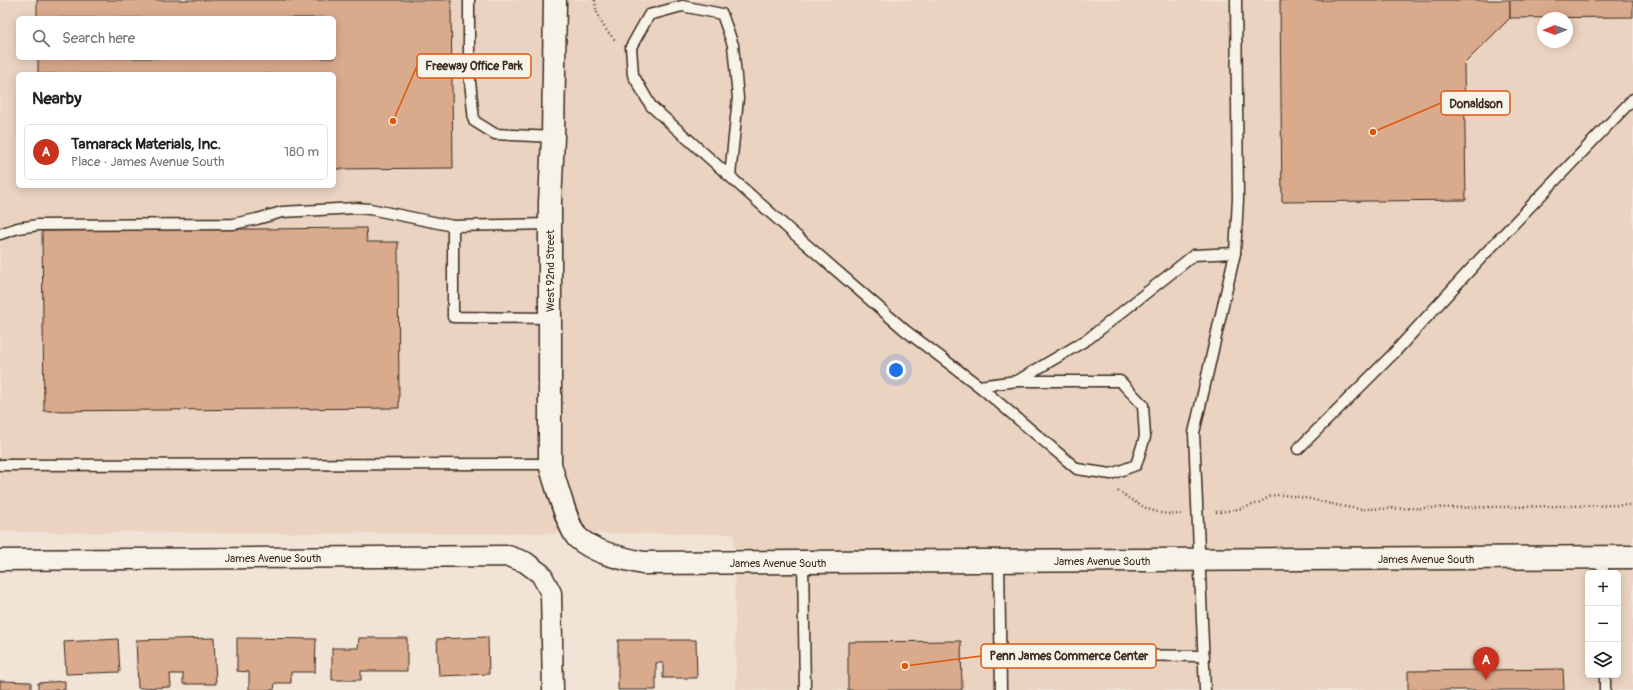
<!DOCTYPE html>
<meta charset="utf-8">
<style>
body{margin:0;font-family:Pangolin,sans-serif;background:#f6f6f6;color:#202124}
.controls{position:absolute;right:12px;bottom:12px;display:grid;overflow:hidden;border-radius:6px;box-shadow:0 2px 10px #0003}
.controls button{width:36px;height:36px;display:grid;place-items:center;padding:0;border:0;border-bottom:1px solid #e0e0e0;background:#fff;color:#202124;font:20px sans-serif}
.compass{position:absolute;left:1537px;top:12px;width:36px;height:36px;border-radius:50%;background:#fff;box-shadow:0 2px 10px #0003;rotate:269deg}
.you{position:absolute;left:896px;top:370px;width:14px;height:14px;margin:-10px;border:3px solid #fff;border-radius:50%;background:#1a73e8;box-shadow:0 0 0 6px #1a73e833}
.badge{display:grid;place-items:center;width:26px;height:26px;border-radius:50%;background:#c8321e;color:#fff;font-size:13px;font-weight:700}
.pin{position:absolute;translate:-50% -33px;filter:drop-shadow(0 1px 2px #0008)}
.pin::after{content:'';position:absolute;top:21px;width:14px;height:12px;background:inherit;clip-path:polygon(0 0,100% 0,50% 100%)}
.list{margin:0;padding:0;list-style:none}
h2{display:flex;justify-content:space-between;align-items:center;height:52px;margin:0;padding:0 16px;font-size:17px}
h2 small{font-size:13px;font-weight:400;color:#757577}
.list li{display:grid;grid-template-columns:26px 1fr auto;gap:12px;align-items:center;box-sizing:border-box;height:56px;margin:0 8px 8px;padding:0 8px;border:1px solid #e0e0e0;border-radius:6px}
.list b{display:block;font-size:15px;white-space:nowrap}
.list p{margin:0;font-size:13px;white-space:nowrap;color:#757577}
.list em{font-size:13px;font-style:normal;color:#757577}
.icon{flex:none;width:22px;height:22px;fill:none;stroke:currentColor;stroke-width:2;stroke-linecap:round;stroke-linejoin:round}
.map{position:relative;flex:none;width:1633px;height:690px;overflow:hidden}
.search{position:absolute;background:#fff;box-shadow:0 2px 10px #0003;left:16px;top:16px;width:320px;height:44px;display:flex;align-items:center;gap:10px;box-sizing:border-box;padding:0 14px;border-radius:6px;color:#757577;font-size:15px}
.panel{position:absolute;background:#fff;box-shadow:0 2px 10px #0003;left:16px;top:72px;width:320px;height:116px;border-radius:6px}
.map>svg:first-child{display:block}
.built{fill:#ead3c0;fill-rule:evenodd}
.building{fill:#daaa8c;stroke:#3b2a1e}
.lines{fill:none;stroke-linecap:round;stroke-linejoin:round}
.lane-casing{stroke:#3b2a1e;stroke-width:13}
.street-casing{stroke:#3b2a1e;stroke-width:23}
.secondary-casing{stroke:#3b2a1e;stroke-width:25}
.path{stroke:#3b2a1e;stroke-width:2.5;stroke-dasharray:1 3;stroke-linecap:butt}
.lane{stroke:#f7f3e8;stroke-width:10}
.street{stroke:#f7f3e8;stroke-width:20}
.secondary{stroke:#f7f3e8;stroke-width:22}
.labels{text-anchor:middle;stroke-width:3;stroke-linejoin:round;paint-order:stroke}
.street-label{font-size:11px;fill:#3b2a1e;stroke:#f7f3e8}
.leader{fill:none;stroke:#df570d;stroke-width:1.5}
.callout-dot{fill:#df570d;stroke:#f7f3e8;stroke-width:1.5}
.callout{fill:#f7f3e8;stroke:#df570d;stroke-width:1.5}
.callout-label{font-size:12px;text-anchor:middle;font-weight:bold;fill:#3b2a1e}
</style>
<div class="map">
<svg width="1633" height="690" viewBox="0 0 1633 690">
<rect width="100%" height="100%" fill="#f1e4d6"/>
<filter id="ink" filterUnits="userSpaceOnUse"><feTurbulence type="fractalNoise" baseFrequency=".025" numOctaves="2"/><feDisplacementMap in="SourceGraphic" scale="8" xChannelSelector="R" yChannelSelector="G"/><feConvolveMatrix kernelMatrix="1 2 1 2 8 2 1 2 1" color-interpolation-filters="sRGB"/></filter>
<g filter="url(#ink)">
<path class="built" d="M0,0H1633V690H736L734,534L0,532ZM18,18H334V58H18ZM1543,18H1567V42H1543ZM18,74H334V186H18ZM1588,573H1618V675H1588Z"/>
<g class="building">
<polygon points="37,0 451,0 453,168 334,169 334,74 38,74 38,58 334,58 334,18 37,18"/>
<polygon points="1280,0 1510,0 1510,18 1464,64 1466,200 1282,202"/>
<polygon points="1510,0 1633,0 1633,17 1510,18"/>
<polygon points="366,228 367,242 398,242 399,408 44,411 42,231"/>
<polygon points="488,637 489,674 439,676 437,639"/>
<polygon points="214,638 216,684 183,684 183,674 170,674 171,687 138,688 136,640"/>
<polygon points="237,638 316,639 315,672 291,672 291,683 275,683 274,690 249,690 249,672 237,671"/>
<polygon points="359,638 407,638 407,671 361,671 361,680 332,680 332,648 358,648"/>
<polygon points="118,639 120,672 66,674 64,642"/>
<polygon points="618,640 696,640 697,678 663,678 663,663 656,663 656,690 618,690"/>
<polygon points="961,641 962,690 848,690 848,642"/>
<polygon points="1563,669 1564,690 1408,690 1408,671"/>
<polygon points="0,681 31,682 31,690 0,690"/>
<polygon points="65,681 65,690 38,690 38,683"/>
</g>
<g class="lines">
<defs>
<g id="lane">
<polyline points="469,0 469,71 474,121 495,134 553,137"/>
<polyline points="730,176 738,98 733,45 722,14 682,6 649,15 631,47 633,75 651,106 792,232 906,331 979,386 1017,381 1088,339 1194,255 1235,253"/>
<polyline points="0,234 18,228 38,225 233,224 257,219 282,212 356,208 370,209 453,226"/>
<polyline points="549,318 453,317 453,226 550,224"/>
<polyline points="979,386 1077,469 1111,474 1136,465 1145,437 1143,405 1120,381 1018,381"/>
<polyline points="1298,449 1393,354 1480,259 1633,99"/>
<polyline points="0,465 550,464"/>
<polyline points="1603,558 1603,573"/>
<polyline points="999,561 1001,690"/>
<polyline points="803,562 805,690"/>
<polyline points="1001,654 1204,656"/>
<polyline points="1605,675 1605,690"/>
<polyline points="1205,690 1194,433 1235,253 1238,199 1236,0"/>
</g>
<polyline id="street" points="0,560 508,556 525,562 541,574 551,593 553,690"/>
<path id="secondary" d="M555,0L553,137L550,203V464C554,478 569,531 578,538C595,553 621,558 643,563L1633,557"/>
</defs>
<use href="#lane" class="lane-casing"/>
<use href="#street" class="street-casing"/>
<use href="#secondary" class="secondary-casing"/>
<g class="path">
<path d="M595,0C596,18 604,28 616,41"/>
<path d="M1118,491C1139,505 1154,516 1181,514"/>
<path d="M1216,512C1229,511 1242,509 1255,504C1262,502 1270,495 1277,495C1306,495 1334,507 1362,509L1633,505"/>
</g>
<use href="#lane" class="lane"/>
<use href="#street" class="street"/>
<use href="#secondary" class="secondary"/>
</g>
</g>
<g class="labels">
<g class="street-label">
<text transform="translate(550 271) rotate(-90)" y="4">West 92nd Street</text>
<text x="273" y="562">James Avenue South</text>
<text x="1426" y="563">James Avenue South</text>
<text x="1102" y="565">James Avenue South</text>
<text x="778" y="567">James Avenue South</text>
</g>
</g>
<path class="leader" d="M393 121L417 66M1373 132L1441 103M905 666L981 656"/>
<g class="callout-dot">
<circle cx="393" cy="121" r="4"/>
<circle cx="1373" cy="132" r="4"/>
<circle cx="905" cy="666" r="4"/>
</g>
<g class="callout">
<rect x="417" y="54" width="114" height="24" rx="4"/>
<rect x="1441" y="91" width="69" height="24" rx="4"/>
<rect x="981" y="644" width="175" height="24" rx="4"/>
</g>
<g class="callout-label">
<text x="474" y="70">Freeway Office Park</text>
<text x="1476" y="108">Donaldson</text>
<text x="1069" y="660">Penn James Commerce Center</text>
</g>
</svg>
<div class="controls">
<button>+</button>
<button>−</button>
<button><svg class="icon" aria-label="layers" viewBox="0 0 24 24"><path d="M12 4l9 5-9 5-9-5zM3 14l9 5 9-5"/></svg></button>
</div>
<svg class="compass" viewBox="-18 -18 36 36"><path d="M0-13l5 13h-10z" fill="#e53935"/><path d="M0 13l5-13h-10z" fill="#757577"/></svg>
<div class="you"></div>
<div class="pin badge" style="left:1486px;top:680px">A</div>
<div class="search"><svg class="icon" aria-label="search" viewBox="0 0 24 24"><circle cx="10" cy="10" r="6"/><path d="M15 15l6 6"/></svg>Search here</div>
<section class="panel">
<h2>Nearby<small></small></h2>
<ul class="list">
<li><span class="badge">A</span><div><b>Tamarack Materials, Inc.</b><p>Place · James Avenue South</p></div><em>180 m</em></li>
</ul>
</section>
</div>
